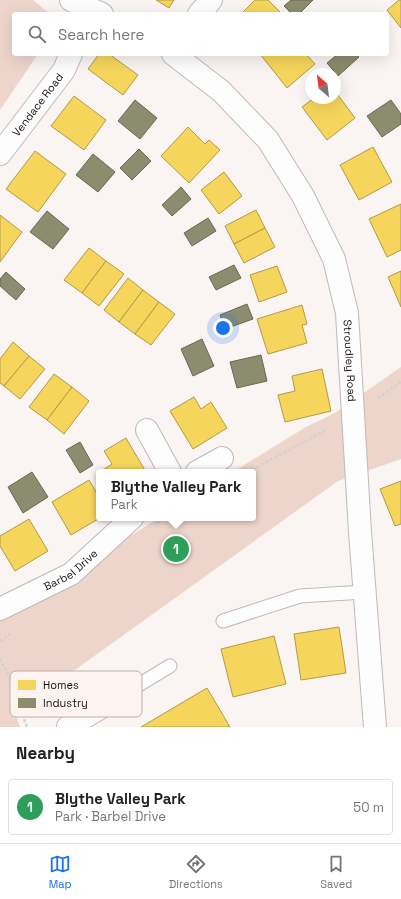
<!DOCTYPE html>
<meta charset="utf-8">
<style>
body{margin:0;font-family:"Space Grotesk",sans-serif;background:#f2f2f2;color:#202124}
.compass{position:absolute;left:305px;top:68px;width:36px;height:36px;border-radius:50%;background:#fff;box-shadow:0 4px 16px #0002;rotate:332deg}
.you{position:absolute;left:223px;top:328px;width:14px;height:14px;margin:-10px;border:3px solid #fff;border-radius:50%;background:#1a73e8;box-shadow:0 0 0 6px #1a73e833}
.badge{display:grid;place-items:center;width:26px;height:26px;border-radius:50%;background:#1a73e8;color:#fff;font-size:13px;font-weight:700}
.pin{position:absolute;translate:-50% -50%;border:2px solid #fff;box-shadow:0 1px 4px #0006}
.popup{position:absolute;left:96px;top:469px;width:160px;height:52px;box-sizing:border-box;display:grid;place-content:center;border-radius:4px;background:#fff;filter:drop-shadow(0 1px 3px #0005);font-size:13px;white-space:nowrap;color:#757577}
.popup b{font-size:15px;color:#202124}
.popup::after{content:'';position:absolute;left:50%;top:100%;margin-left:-8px;border:8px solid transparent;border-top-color:#fff}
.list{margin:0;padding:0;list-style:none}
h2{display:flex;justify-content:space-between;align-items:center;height:52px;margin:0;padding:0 16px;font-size:17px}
h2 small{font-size:13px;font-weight:400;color:#757577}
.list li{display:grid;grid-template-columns:26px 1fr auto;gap:12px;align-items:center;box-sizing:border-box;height:56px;margin:0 8px 8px;padding:0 8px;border:1px solid #e0e0e0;border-radius:4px}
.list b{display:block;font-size:15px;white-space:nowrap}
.list p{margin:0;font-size:13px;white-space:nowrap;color:#757577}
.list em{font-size:13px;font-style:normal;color:#757577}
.icon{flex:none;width:22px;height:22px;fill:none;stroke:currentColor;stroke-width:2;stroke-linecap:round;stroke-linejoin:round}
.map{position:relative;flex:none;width:401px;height:727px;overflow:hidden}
.search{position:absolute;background:#fff;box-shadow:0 4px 16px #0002;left:12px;right:12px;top:12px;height:44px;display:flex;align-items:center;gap:10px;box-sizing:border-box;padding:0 14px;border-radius:4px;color:#757577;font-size:15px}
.sheet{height:116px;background:#fff}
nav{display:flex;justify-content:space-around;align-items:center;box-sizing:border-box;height:56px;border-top:1px solid #e0e0e0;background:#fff;font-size:11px;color:#757577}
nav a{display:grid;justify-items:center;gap:2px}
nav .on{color:#1a73e8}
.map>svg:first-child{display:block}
.green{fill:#edd5cc}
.homes{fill:#f6d55c;stroke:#b39a46}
.industry{fill:#8c8c6e;stroke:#696752}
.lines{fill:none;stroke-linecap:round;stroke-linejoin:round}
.service-casing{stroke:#bfbab8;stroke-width:15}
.minor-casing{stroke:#bfbab8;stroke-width:24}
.path{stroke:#d3d1d0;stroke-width:2.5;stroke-dasharray:3 2;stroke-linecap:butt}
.service{stroke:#fefdfd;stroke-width:13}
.minor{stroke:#fefdfd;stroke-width:22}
.labels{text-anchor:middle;stroke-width:4;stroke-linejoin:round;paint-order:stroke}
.street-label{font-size:11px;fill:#161211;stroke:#fdf3ef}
.key{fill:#fdf3ef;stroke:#b8b0ac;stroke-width:1}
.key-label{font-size:11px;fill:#161211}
</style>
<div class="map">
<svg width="401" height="727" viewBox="0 0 401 727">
<rect width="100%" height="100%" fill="#faf4f2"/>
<g class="green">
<polygon points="0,0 33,0 50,14 14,14 14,54 38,54 0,110"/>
<polygon points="401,367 401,459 338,481 15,713 20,727 0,727 0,617 159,518 253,518 253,472 233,472 306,427 335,413"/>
</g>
<g class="homes">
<polygon points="156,0 174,0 169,8"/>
<polygon points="255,0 268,0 282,14 241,14"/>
<polygon points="399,0 401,0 401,28 387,10"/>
<polygon points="99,54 109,54 138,75 123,95 88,69"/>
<polygon points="260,54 306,54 315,64 287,88"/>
<polygon points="335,91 355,118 327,140 302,107 314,98 335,98"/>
<polygon points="74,96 106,120 84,150 51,126"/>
<polygon points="188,127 205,144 209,140 220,150 189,183 161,156"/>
<polygon points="373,147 392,182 359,200 340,165"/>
<polygon points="35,151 66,174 38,212 6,189"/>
<polygon points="224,172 242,196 219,214 201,190"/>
<polygon points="401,204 401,250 387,257 369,219"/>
<polygon points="256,210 265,228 234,244 225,226"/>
<polygon points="0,215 22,232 0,262"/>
<polygon points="265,228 275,247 244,263 234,244"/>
<polygon points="89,248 106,261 82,293 64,280"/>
<polygon points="106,261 124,274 99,306 82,293"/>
<polygon points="277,266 287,292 259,302 250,275"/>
<polygon points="401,271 401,307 388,277"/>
<polygon points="128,278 143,290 119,322 104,310"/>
<polygon points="143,290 159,302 135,334 119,322"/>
<polygon points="159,302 175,314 151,345 135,334"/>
<polygon points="302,305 307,324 302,325 307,343 268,354 257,319"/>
<polygon points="13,342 29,356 4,386 0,383 0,359"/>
<polygon points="29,356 45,369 20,399 4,386"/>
<polygon points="322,369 331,411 285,422 278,395 295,391 292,376"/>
<polygon points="54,374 72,387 47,420 29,407"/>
<polygon points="72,387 89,401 64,434 47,420"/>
<polygon points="194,397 201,409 211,402 227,428 193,449 170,411"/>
<polygon points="126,438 146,472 100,472 112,464 104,451"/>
<polygon points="89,480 99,497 100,518 71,535 52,502"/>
<polygon points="401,481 401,524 395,526 380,489"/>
<polygon points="29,519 48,551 15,571 0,546 0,536"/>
<polygon points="339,627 346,673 301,680 294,634"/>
<polygon points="274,636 286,684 233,697 221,649"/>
<polygon points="207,688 230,727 141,727"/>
</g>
<g class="industry">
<polygon points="291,0 313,0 299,14 292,14 284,6"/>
<polygon points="338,54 356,54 359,57 338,76 327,63"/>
<polygon points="135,100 157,118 140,139 118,121"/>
<polygon points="391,100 401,114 401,124 382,137 367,116"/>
<polygon points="139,149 151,161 132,180 120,168"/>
<polygon points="93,154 115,172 98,192 76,175"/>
<polygon points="181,187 191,199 172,216 162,205"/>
<polygon points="47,211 69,229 53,249 30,232"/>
<polygon points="208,218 216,231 192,246 184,233"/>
<polygon points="234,265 241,278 216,290 209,277"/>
<polygon points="6,272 25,289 16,300 0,286 0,279"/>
<polygon points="247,304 253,319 225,329 220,315"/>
<polygon points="202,339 214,366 193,376 181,349"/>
<polygon points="261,355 267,381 237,388 230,362"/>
<polygon points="80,442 93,465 80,473 66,450"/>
<polygon points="32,472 48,497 23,513 8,487"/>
</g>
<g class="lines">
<defs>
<g id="service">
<polyline points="223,621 300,596 364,592"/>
<polyline points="127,692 170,666"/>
</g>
<g id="minor">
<polyline points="71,0 102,14"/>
<polyline points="199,14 211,0"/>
<path id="s1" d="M173,54L221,91L268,140L303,196L334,259L347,313L360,532L375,727"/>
<path id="s2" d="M0,154L64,70L71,54"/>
<polyline points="147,430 170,472"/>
<polyline points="197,472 222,458"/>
<path id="s3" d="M0,609L71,574L132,518"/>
<polyline points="68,727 127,692"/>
</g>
</defs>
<use href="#service" class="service-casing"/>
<use href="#minor" class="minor-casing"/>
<g class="path">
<polyline points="378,398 401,382"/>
<polyline points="248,472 328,429"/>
<polyline points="157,523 163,518"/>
<polyline points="0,641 10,634"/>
<polyline points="0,659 6,670 27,727"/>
</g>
<use href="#service" class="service"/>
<use href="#minor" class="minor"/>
</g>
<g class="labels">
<g class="street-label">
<text dy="4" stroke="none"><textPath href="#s2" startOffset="62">Vendace Road</textPath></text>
<text dy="4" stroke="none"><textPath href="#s1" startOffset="368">Stroudley Road</textPath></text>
<text dy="4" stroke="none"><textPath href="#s3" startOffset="81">Barbel Drive</textPath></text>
</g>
</g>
<rect x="10" y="671" width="132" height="46" rx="6" class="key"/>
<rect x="18" y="680" width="18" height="10" fill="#f6d55c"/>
<rect x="18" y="698" width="18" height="10" fill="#8c8c6e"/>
<g class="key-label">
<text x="43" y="689">Homes</text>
<text x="43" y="707">Industry</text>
</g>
</svg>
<svg class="compass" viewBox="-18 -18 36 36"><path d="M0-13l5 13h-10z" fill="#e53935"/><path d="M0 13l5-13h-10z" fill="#757577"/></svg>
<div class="you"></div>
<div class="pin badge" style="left:176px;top:549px;background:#2e9e5b">1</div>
<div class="popup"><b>Blythe Valley Park</b>Park</div>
<div class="search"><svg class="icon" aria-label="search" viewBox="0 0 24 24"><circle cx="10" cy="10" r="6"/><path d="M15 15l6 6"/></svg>Search here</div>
</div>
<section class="sheet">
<h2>Nearby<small></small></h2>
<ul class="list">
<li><span class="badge" style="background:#2e9e5b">1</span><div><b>Blythe Valley Park</b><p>Park · Barbel Drive</p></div><em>50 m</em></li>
</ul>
</section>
<nav>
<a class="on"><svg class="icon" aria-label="map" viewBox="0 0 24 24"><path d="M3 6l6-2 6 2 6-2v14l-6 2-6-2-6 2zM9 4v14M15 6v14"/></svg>Map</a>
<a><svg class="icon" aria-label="directions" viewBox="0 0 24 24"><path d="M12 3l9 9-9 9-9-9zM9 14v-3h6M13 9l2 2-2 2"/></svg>Directions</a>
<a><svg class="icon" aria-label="saved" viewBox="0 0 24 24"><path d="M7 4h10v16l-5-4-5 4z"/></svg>Saved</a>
</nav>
